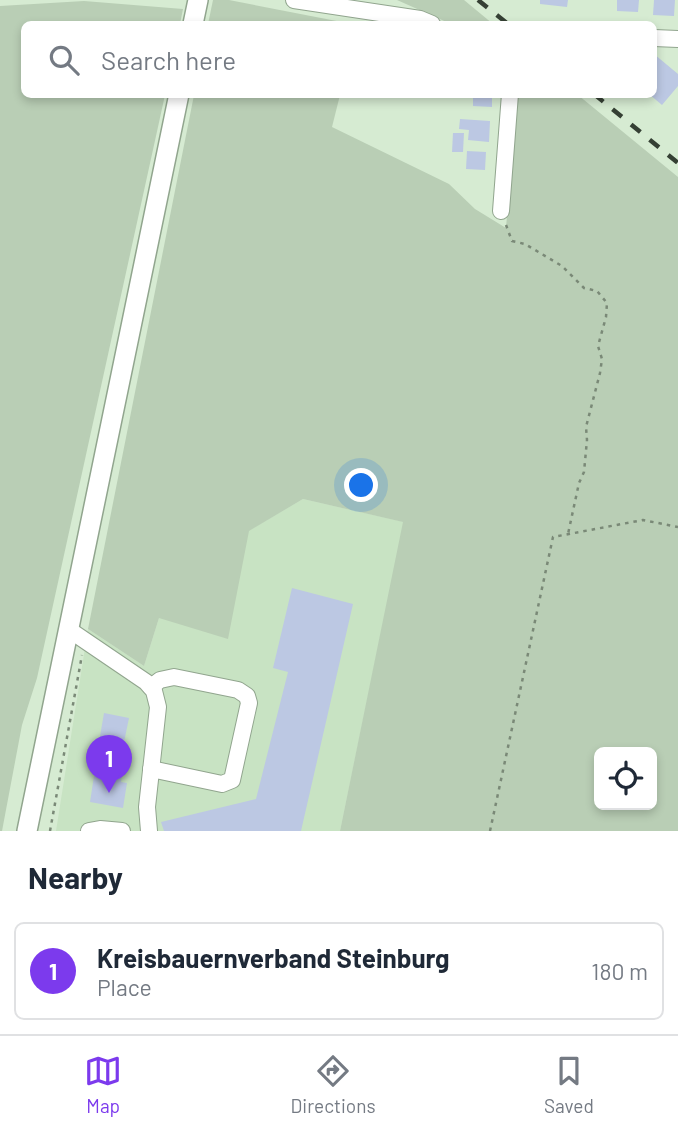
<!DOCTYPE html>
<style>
body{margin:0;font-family:Barlow,sans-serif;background:#f2f2f3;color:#1f2937}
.controls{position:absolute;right:21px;bottom:21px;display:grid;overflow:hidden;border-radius:10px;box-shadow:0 4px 10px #0003}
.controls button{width:63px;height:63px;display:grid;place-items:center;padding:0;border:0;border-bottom:2px solid #e0e1e3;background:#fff;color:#1f2937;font:35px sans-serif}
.you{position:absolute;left:362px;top:486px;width:24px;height:24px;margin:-18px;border:5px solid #fff;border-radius:50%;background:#1a73e8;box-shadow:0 0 0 10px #1a73e833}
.badge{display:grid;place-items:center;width:46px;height:46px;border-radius:50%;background:#7c3aed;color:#fff;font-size:23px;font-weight:700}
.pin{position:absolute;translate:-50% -58px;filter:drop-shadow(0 2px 4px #0008)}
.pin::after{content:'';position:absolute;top:37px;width:24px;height:21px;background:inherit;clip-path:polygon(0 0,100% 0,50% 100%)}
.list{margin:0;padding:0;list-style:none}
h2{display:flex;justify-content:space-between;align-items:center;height:91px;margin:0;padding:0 28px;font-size:30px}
h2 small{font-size:23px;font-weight:400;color:#747a83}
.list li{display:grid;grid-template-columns:46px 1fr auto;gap:21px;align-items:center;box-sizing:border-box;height:98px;margin:0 14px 14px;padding:0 14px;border:2px solid #e0e1e3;border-radius:10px}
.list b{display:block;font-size:26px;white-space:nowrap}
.list p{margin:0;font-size:23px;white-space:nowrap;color:#747a83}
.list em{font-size:23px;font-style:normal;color:#747a83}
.icon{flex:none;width:38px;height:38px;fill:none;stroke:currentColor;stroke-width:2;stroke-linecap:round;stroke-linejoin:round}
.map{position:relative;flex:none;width:678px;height:831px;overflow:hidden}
.search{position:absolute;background:#fff;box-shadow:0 4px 10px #0003;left:21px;right:21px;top:21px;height:77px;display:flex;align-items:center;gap:18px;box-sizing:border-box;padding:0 24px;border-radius:10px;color:#747a83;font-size:26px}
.sheet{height:203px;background:#fff}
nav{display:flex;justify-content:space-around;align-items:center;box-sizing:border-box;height:98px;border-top:2px solid #e0e1e3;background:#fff;font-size:19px;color:#747a83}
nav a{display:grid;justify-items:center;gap:4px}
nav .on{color:#7c3aed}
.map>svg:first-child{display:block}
.built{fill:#c8e3c3}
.green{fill:#b9ceb5;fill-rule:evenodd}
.building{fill:#bcc8e3}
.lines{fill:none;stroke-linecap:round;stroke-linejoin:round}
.minor-casing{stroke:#91a58e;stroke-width:18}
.major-casing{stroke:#91a58e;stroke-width:22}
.path{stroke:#7a8977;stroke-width:2.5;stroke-dasharray:3.5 5;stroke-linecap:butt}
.minor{stroke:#fff;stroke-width:16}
.major{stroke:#fff;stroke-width:19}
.rail{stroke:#354034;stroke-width:4.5;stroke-dasharray:12 12;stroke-linecap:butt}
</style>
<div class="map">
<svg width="678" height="831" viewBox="0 0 678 831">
<rect width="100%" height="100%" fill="#d6ebd2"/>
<polygon class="built" points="303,499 404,522 340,831 56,831 88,629 144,666 159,618 248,531"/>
<g class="green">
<polygon points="213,0 229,0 352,24 208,24"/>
<polygon points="397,0 464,0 493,24 451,24"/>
<polygon points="84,1 183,9 180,24 24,24 24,94 165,95 37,678 22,725 2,831 0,831 0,6"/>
<path d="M194,95H340L332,127L449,184L475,209L506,228L517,95H578L678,177V831H340L403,522L303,499L249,531L228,639L159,618L144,666L88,629ZM599,752H652V805H599Z"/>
</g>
<g class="building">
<polygon points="540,0 568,0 567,7 540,4"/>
<polygon points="617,0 639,0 638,12 617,11"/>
<polygon points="654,0 675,0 674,16 653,15"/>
<polygon points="654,54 678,74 678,86 662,105 649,94 654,94"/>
<polygon points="473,94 492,94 492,107 473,106"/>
<polygon points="460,119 490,121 489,142 468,140 469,130 459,129"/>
<polygon points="453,133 464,133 463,152 452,152"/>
<polygon points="467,151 486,152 485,170 466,169"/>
<polygon points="292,588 353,604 301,831 164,831 161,822 256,799 288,672 273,668"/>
<polygon points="104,713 129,718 123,747 99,742"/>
<polygon points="101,766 123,769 121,782 127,783 123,808 90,802 94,776 100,777"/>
</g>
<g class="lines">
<defs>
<g id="minor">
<polyline points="294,0 420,19 432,24"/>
<polyline points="654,38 678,39"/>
<polyline points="501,211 510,94"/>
<polyline points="68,629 146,682 154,691 158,707 147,807 149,831"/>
<polyline points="151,687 160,680 174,677 238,690 247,696 249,703 232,780 222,784 151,769"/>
<polyline points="89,831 100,829 122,831"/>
</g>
<g id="major">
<polyline points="193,24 198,0"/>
<polyline points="27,831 179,94"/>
</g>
</defs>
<use href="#minor" class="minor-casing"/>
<use href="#major" class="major-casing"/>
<g class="path">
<polyline points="506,225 512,241 525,244 562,266 584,288 597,291 607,303 606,317 598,346 602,359 600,373 586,427 587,440 584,472 579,483 568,534"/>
<polyline points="50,831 82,655"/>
<polyline points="490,831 553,537 643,520 678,527"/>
</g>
<use href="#minor" class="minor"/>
<use href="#major" class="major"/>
<g class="rail">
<polyline points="478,0 508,24"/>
<polyline points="594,94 678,163"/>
</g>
</g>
</svg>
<div class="controls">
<button><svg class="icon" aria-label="locate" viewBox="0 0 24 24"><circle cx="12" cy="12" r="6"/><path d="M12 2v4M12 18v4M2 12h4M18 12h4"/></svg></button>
</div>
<div class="you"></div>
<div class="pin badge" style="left:109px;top:793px">1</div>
<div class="search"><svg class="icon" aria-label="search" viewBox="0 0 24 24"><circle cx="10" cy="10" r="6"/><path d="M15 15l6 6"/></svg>Search here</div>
</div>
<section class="sheet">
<h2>Nearby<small></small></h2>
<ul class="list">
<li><span class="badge">1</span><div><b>Kreisbauernverband Steinburg</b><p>Place</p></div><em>180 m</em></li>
</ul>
</section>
<nav>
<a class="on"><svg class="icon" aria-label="map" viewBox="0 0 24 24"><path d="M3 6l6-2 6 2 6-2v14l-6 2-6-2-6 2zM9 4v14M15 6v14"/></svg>Map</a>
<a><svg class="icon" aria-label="directions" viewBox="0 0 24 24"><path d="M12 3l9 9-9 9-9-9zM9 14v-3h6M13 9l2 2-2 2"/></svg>Directions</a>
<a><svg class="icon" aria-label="saved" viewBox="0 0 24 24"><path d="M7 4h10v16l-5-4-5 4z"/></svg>Saved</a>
</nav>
